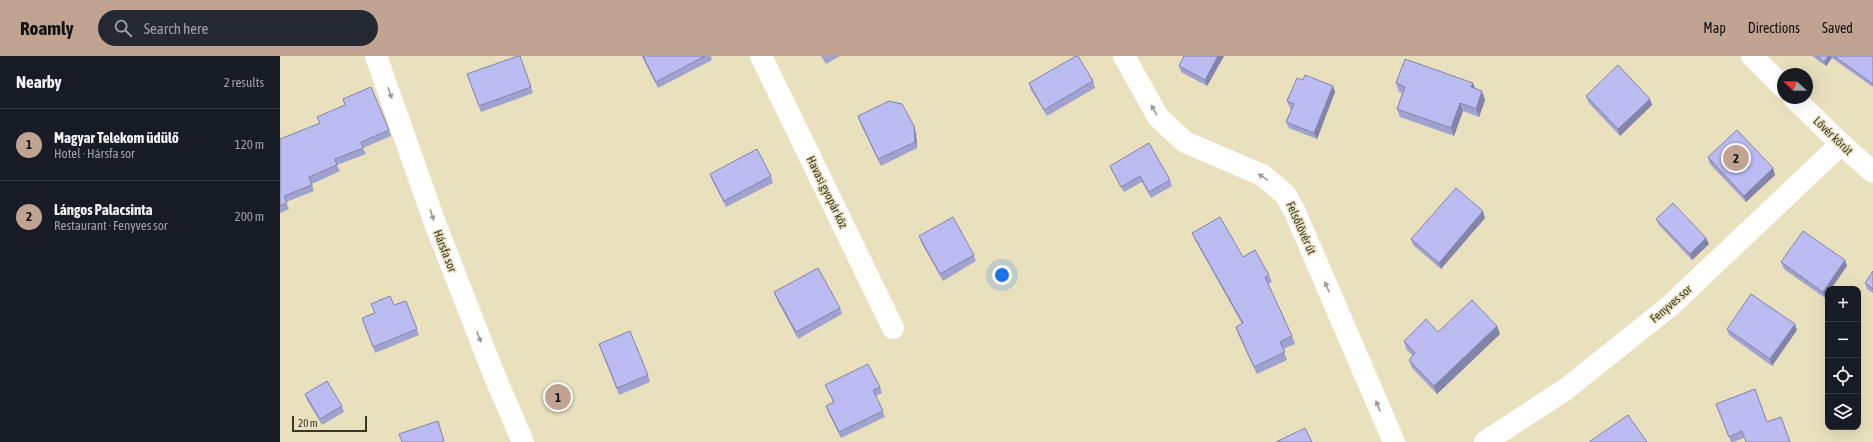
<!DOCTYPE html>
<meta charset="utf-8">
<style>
body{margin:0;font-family:"Asap Condensed",sans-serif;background:#242831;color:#f1f3f6}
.controls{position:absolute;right:12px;bottom:12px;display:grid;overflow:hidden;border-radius:8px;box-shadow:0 4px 16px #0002}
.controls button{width:36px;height:36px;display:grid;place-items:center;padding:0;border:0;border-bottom:1px solid #363941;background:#171b24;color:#f1f3f6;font:20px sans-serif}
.compass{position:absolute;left:1497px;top:12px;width:36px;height:36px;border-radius:50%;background:#171b24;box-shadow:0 4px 16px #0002;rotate:291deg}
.scale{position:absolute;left:12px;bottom:10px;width:75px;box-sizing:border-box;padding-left:4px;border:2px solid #393628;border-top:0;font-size:11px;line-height:14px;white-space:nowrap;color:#393628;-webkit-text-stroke:3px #e9e1be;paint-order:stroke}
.you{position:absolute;left:722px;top:219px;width:14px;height:14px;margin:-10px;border:3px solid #fff;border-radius:50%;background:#1a73e8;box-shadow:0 0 0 6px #1a73e833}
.badge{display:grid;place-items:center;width:26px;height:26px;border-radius:50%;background:#c0a391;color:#111;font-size:13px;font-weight:700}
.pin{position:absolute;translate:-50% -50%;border:2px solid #fff;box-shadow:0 1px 4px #0006}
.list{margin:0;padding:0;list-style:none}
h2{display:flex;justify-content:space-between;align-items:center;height:52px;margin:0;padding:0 16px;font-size:17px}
h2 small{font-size:13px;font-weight:400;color:#9ea1a6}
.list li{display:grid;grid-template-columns:26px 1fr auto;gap:12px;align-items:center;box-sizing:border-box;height:72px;padding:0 16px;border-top:1px solid #363941}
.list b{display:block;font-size:15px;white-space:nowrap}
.list p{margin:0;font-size:13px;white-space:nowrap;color:#9ea1a6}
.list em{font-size:13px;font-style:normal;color:#9ea1a6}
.icon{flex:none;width:22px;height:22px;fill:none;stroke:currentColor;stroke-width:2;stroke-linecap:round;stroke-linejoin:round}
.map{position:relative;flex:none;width:1593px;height:386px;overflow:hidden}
header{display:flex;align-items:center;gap:24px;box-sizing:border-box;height:56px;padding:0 20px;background:#c0a391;color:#111}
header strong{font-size:19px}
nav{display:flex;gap:22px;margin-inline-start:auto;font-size:14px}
.search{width:280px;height:36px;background:#242831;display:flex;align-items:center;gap:10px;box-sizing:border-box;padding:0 14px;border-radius:22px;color:#9ea1a6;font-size:15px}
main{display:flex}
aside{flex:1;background:#171b24}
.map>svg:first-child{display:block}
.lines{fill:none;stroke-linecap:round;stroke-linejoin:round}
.street{stroke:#fff;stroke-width:22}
.wall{fill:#a0a2d0}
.shaded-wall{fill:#8284a9}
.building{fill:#babcf2;stroke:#8284a9}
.oneway{fill:#9c9a94}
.labels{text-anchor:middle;stroke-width:3;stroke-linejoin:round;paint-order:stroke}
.street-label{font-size:12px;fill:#393628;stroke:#e9e1be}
</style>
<header>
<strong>Roamly</strong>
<div class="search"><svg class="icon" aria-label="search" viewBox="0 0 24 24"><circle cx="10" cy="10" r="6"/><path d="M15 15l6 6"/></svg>Search here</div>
<nav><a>Map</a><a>Directions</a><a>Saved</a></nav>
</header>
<main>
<aside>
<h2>Nearby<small>2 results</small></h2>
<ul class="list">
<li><span class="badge">1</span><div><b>Magyar Telekom üdülő</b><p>Hotel · Hársfa sor</p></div><em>120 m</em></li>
<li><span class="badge">2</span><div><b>Lángos Palacsinta</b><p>Restaurant · Fenyves sor</p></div><em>200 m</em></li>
</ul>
</aside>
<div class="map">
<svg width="1593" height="386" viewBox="0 0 1593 386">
<rect width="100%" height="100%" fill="#e9e1be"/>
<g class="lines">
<g class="street">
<polyline points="96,0 156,170 215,321 243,386"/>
<polyline points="481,0 613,272"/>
<polyline points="844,0 878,61 905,86 982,119 1005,138 1015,156 1114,386"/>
<polyline points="1472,0 1503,31"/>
<polyline points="1514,42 1561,88 1593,116"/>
<polyline points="1205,386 1286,333 1390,250 1561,88"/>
</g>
</g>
<g class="wall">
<polygon points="240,0 253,37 201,56 187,18"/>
<polygon points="362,0 431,0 432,4 378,32 364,5"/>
<polygon points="541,0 560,0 546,8"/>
<polygon points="944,0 927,30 901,16 899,10"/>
<polygon points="1532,0 1593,0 1593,31 1552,2 1546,10"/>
<polygon points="1023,24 1053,30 1055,36 1037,83 1009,72 1006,66 1012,53 1010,52 1007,45"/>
<polygon points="813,25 815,32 767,60 751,34 749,27"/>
<polygon points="1116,27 1193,27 1195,33 1202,35 1205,44 1199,61 1183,55 1174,80 1120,61 1117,53 1122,37 1119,36"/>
<polygon points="1306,40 1372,49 1340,80 1308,46"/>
<polygon points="578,60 636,77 637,92 601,110 580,67"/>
<polygon points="109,74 111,80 83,92 86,98 57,109 60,115 32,128 34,135 6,146 9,153 0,157 0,83"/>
<polygon points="1428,101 1493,112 1495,119 1466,146 1430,108"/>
<polygon points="830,110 890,124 892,130 871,142 862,126 844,136 832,115"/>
<polygon points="430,118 491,120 493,127 446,151 432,124"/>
<polygon points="1205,162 1161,213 1133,189 1131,183"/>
<polygon points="1376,163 1429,188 1412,204 1379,169"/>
<polygon points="912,177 963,201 989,219 992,226 988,228 1012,280 1015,288 1003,293 1007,304 977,318 958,278 956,271 962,268 915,184"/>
<polygon points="639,180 694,199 696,205 663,225 641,186"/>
<polygon points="1565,204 1567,210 1548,233 1548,238 1545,242 1504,213 1501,206"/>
<polygon points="1593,215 1593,237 1587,233 1585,227"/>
<polygon points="494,236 560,252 562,258 518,283 496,242"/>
<polygon points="126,245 139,279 95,297 82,262"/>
<polygon points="1447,273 1517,274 1492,310 1449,279"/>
<polygon points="1220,278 1157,338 1132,312 1129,304 1133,300 1126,293 1124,285"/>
<polygon points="321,294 368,319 370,326 339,339"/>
<polygon points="545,329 600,331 602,337 596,340 605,361 561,382 548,356 546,350 553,346 548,335"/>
<polygon points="25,338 62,350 64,356 42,369 27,344"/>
<polygon points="1436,348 1487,366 1464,382 1453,386 1451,386"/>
</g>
<g class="shaded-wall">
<polygon points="938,0 944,0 927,30 925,24"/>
<polygon points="1548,0 1551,0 1552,2 1546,10 1544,6"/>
<polygon points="1193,27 1196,35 1191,31"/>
<polygon points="1053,30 1055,36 1037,83 1034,77"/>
<polygon points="1202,35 1205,44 1199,61 1196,53"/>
<polygon points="1370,43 1372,49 1340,80 1338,73"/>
<polygon points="1180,47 1183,55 1174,80 1171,72"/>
<polygon points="634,70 636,77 637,92 635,86"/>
<polygon points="1493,112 1495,119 1466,146 1464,140"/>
<polygon points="1203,155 1205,162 1161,213 1159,207"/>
<polygon points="1426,182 1429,188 1412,204 1410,198"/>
<polygon points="1565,204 1567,210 1551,233 1548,233 1548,238 1545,242 1543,236"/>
<polygon points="1515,268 1517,274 1492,310 1490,303"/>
<polygon points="1217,270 1220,278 1157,338 1154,330"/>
</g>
<g class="building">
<polygon points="238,0 240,0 251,31 199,50 187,18"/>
<polygon points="363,0 425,0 376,26"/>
<polygon points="796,0 798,0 813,25 764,54 749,27"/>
<polygon points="904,0 938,0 925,24 899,10"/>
<polygon points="1537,0 1548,0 1544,6"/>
<polygon points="1554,0 1593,0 1593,28"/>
<polygon points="1125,3 1193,27 1191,31 1202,35 1196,53 1180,47 1171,72 1117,53 1125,31 1116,27"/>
<polygon points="1338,9 1370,43 1338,73 1306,40"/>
<polygon points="1025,19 1053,30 1034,77 1006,66 1014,48 1007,45 1017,22 1023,24"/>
<polygon points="91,31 109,74 81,86 83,92 55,103 57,109 29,121 32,129 4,140 7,147 0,150 0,83 40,67 37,61 65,49 63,43"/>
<polygon points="609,45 622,48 634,70 635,86 598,103 578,60"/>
<polygon points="1457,74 1493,112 1464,140 1428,101"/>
<polygon points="869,87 890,124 869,136 860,120 841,131 830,110"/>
<polygon points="477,93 491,120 444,145 430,118"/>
<polygon points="1176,132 1203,155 1159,207 1131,183"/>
<polygon points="1393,147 1426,182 1410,198 1376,163"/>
<polygon points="673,161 694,199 660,218 639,180"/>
<polygon points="940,161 963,201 975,194 989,219 985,221 1012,280 1000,286 1005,296 974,311 956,271 963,267 912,177"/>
<polygon points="1523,175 1565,204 1543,236 1501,206"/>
<polygon points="538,212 560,252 516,276 494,236"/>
<polygon points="1593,215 1593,233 1585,227"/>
<polygon points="1471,238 1515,268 1490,303 1447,273"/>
<polygon points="110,240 114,249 126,245 137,273 93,291 82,262 95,257 91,248"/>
<polygon points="1192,244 1217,270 1154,330 1129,304 1135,297 1124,285 1146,263 1158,276"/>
<polygon points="350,275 368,319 337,332 319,288"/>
<polygon points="588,308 600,331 593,334 603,355 559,376 546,350 554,346 545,329"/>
<polygon points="47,325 62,350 40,363 25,338"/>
<polygon points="1475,333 1487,366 1501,361 1510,386 1466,386 1462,375 1449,381 1436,348"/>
<polygon points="1348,359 1367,386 1309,386"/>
<polygon points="158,365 164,385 160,386 122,386 119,378"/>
<polygon points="1025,372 1032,386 996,386"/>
</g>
<defs><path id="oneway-solid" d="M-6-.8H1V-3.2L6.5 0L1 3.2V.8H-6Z"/></defs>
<g class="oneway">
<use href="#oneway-solid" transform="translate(110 37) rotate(71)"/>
<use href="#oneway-solid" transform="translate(874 54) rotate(-119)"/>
<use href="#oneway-solid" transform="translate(983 121) rotate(-146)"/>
<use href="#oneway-solid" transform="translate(152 159) rotate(71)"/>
<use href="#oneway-solid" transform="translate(1047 231) rotate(-113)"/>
<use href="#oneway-solid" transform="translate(199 281) rotate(69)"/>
<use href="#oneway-solid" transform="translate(1098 350) rotate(-113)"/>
</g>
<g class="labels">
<g class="street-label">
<text transform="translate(1553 80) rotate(44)" y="4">Lővér körút</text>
<text transform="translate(547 136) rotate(64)" y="4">Havasi gyopár köz</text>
<text transform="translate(1021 172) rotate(66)" y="4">Felsőlövér út</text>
<text transform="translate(165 195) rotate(69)" y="4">Hársfa sor</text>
<text transform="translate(1391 248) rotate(-41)" y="4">Fenyves sor</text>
</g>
</g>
</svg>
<div class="controls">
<button>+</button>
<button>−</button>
<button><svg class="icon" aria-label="locate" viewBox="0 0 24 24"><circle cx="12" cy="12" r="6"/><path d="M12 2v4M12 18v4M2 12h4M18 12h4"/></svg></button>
<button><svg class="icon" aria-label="layers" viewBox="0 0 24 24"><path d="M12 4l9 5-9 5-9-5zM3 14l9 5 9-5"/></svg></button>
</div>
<svg class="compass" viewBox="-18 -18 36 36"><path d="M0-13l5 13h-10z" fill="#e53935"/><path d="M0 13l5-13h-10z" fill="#9ea1a6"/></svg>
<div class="scale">20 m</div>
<div class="you"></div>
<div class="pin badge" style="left:278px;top:341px">1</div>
<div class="pin badge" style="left:1456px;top:102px">2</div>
</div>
</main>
